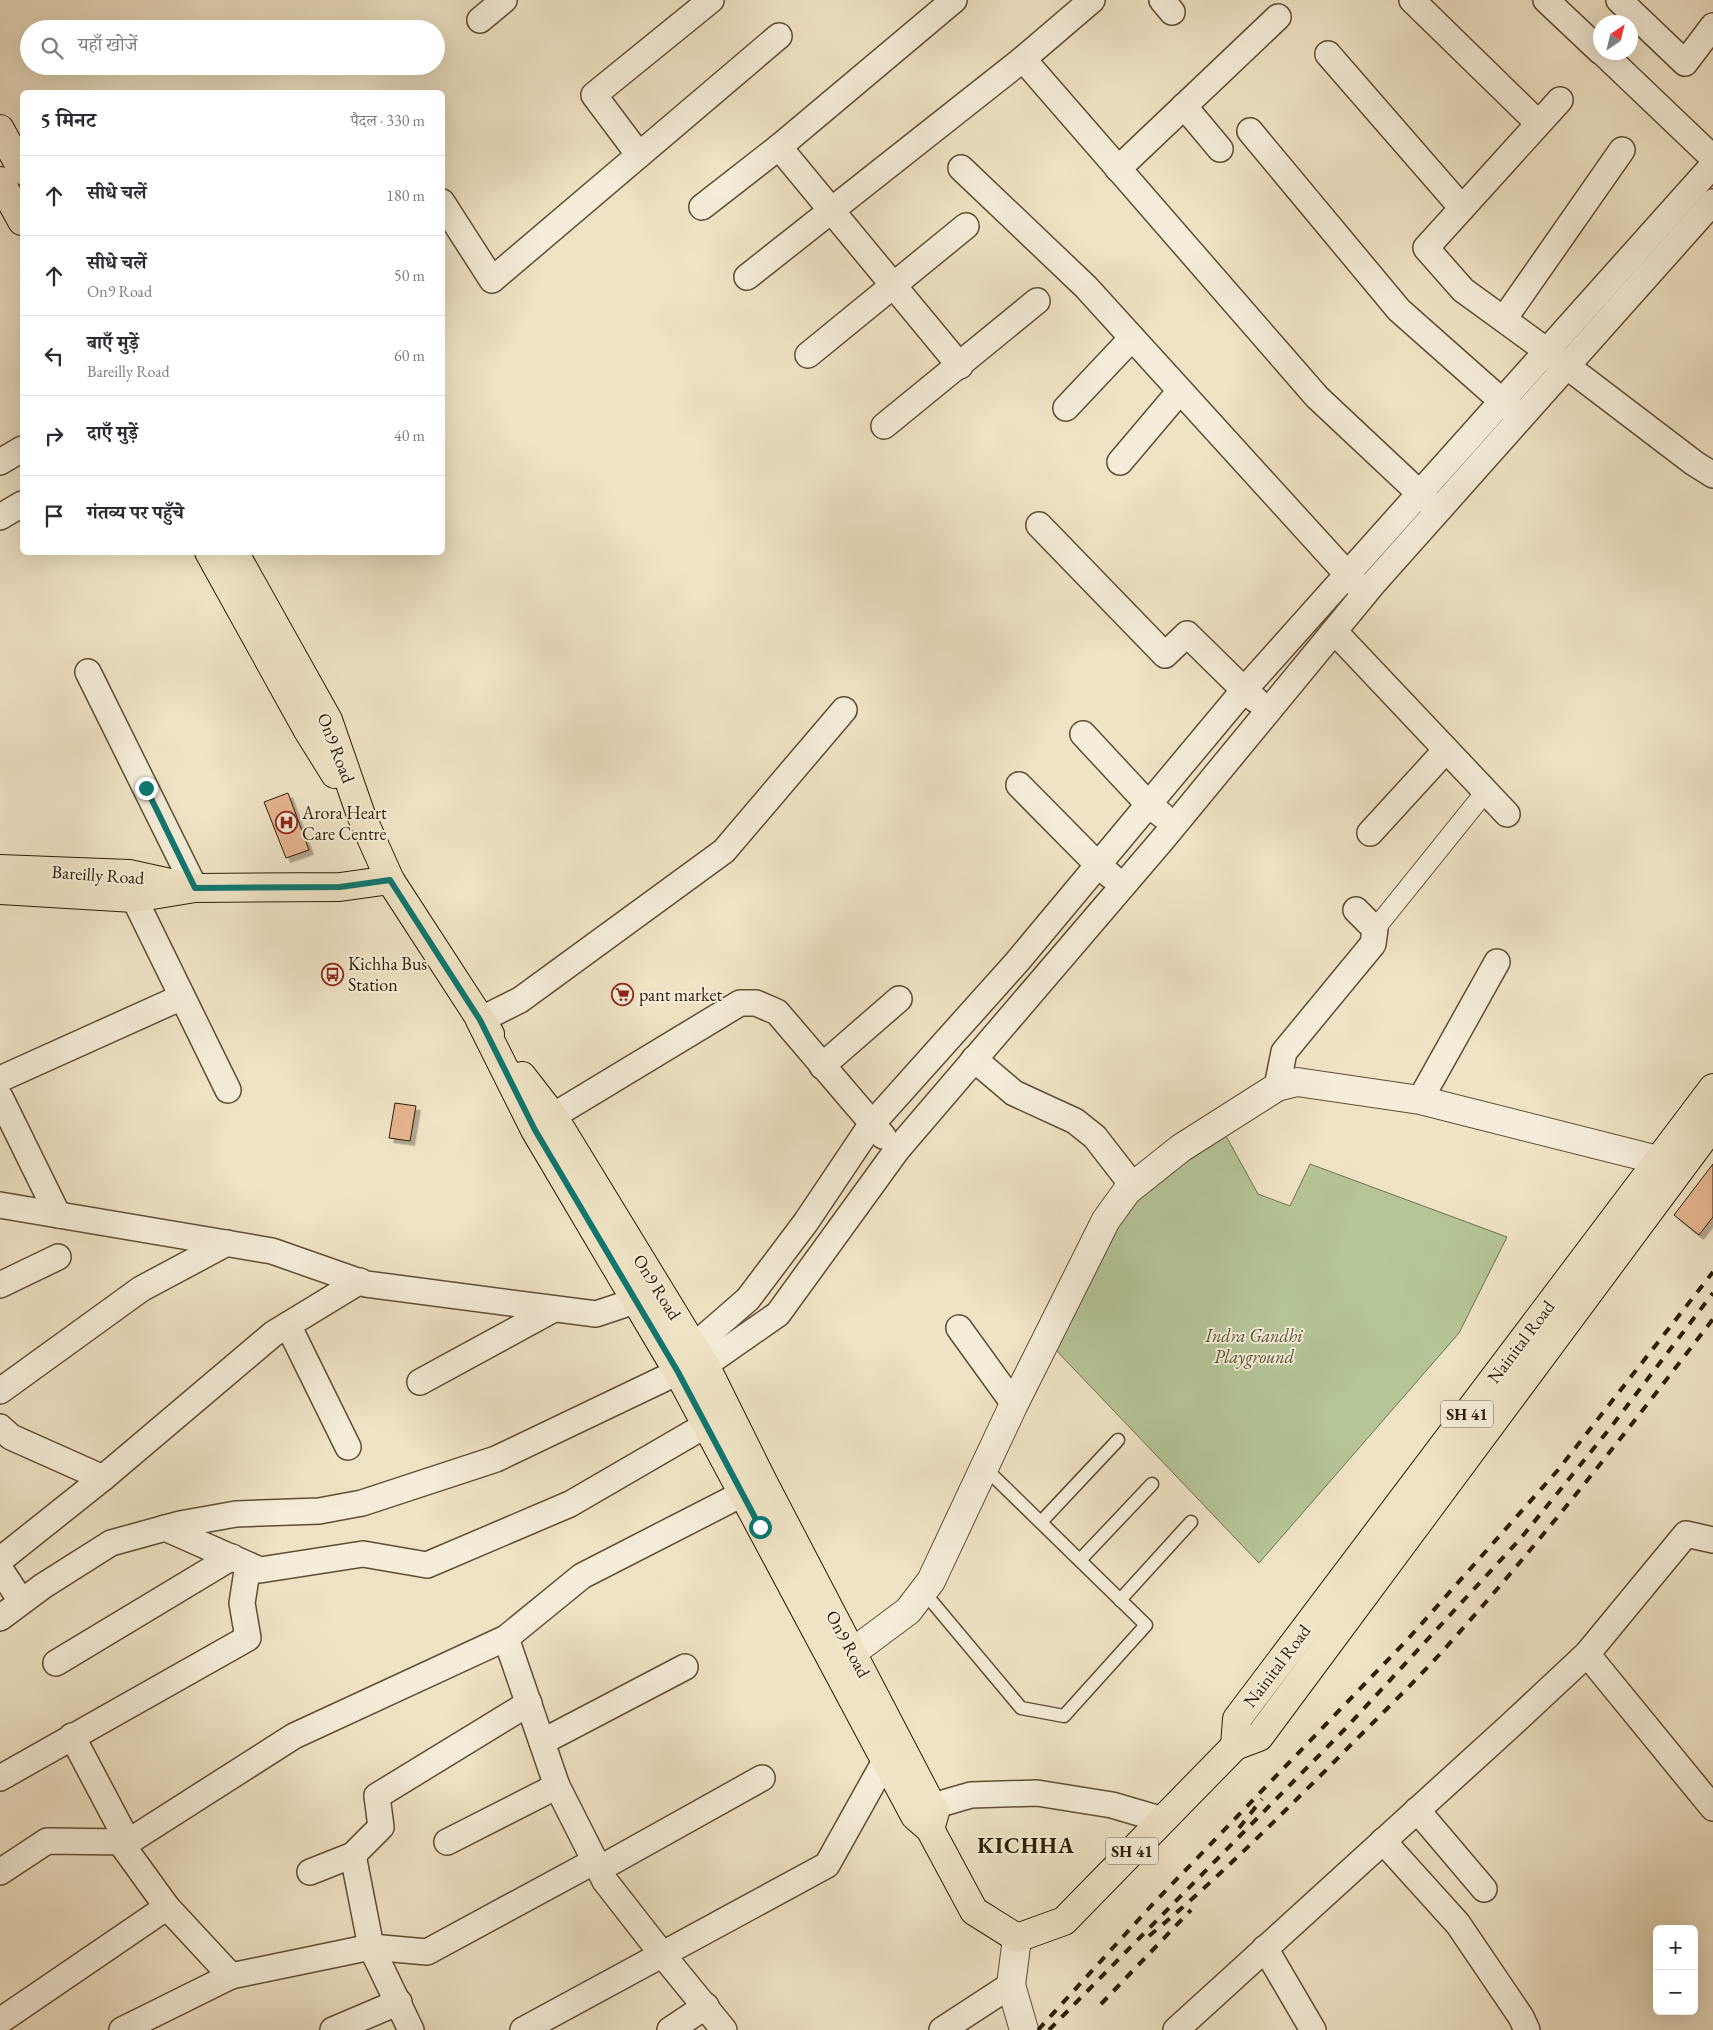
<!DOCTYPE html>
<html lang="hi">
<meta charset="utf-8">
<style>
body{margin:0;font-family:"EB Garamond","Noto Serif Devanagari",serif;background:#f7f7f7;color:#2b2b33}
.controls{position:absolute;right:15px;bottom:15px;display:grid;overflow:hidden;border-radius:8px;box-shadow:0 5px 20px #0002}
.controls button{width:45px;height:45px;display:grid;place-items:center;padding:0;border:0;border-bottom:1px solid #e1e1e2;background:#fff;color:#2b2b33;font:25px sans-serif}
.compass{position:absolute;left:1593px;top:15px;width:45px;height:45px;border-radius:50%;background:#fff;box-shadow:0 5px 20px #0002;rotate:35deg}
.stop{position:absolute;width:15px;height:15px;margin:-11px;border:4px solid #0f766e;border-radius:50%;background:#fff}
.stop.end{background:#0f766e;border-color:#fff;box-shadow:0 1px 5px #0008}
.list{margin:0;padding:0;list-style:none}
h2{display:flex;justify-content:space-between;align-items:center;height:65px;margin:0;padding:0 20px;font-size:21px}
h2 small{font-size:16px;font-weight:400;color:#7c7c81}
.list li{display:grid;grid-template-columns:32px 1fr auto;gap:15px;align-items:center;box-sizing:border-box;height:80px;padding:0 20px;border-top:1px solid #e1e1e2}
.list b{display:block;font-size:19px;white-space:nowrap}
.list p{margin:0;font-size:16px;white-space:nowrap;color:#7c7c81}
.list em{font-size:16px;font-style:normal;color:#7c7c81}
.icon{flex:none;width:28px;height:28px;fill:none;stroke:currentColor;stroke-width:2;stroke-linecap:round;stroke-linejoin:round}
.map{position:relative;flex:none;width:1713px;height:2030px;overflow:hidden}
.search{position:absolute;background:#fff;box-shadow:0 5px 20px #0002;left:20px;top:20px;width:425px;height:55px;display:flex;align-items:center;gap:12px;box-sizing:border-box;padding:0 18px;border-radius:28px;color:#7c7c81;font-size:19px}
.panel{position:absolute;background:#fff;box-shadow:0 5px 20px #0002;left:20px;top:90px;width:425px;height:465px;border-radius:8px}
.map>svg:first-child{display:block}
.green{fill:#b5c598;stroke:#72704e}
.building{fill:#e6b590;stroke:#2f1c04;filter:url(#shadow)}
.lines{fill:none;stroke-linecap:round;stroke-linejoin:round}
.service-casing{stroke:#5f4e34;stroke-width:15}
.pedestrian-casing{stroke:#5f4e34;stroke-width:21}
.minor-casing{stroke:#5f4e34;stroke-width:28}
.tertiary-casing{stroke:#5f4e34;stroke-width:30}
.primary-casing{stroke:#2f1c04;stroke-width:30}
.service{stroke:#f5edd9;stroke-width:12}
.pedestrian{stroke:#f5edd9;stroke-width:19}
.minor{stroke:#f5edd9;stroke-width:25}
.tertiary{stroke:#f5edd9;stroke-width:28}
.primary{stroke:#efe3c5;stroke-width:28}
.rail{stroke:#2f1c04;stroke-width:4;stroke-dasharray:9 9;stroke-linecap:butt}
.route{stroke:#0f766e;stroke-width:6}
.labels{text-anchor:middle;stroke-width:4;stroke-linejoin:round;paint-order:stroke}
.shield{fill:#f5edd9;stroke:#6a5b44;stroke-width:1}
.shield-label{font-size:16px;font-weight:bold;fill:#2f1c04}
.street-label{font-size:18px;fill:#2f1c04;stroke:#f5edd9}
.poi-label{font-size:18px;fill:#2f1c04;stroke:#f5edd9;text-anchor:start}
.park-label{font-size:18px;font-style:italic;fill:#574f30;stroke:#f5edd9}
.district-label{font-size:22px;font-weight:bold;letter-spacing:1px;fill:#2f1c04;stroke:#f5edd9}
</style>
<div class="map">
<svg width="1713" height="2030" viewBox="0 0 1713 2030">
<defs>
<filter id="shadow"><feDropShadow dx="4.5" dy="4.5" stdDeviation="0" flood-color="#0004"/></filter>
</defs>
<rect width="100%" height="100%" fill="#efe3c5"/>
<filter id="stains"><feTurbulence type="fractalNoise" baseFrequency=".004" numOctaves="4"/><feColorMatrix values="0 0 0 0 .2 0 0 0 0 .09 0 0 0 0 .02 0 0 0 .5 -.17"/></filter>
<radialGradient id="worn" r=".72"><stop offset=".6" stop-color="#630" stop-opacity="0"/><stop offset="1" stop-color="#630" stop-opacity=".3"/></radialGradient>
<polygon class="green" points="1226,1136 1258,1194 1290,1206 1310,1164 1507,1237 1459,1333 1259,1563 1052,1346 1107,1227 1138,1194"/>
<g class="building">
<polygon points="288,793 309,850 286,858 264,802"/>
<polygon points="395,1103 416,1106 410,1141 389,1138"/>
<polygon points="1713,1164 1713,1217 1699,1235 1674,1215"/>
</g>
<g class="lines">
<defs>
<g id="service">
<polyline points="1041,1522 1118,1440"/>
<polyline points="1080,1560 1152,1484"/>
<polyline points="923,1591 1021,1708 1064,1716 1146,1625 984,1467"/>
<polyline points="1120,1600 1191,1522"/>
</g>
<polyline id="pedestrian" points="1375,929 1486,791"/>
<g id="minor">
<polyline points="1162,0 1172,12"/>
<polyline points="1412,0 1538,123"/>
<polyline points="1546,0 1600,51"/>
<polyline points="1619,0 1685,63 1713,26"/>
<polyline points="480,20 504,0"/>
<polyline points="1602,52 1713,158"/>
<polyline points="1328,54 1462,208"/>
<polyline points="1023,59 1317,397 1431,504"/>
<polyline points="1560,100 1426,248 1463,290 1547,351 1694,463 1713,475"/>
<polyline points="1184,106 1220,149"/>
<polyline points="1250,131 1399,310 1513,411"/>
<polyline points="779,147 960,366"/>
<polyline points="639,155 594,95 711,0"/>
<polyline points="961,168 1086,287 1358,586"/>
<polyline points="1118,169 1278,17"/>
<polyline points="442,202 492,280 779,36"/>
<polyline points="702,207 779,147 954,0"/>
<polyline points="747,277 1023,59 1092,0"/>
<polyline points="1504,319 1622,150"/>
<polyline points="808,355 966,226"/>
<polyline points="1066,408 1132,338"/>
<polyline points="884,426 1037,301"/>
<polyline points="0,462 22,449"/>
<polyline points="1120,462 1180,391"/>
<polyline points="0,517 22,504"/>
<polyline points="1039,525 1165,655 1187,634 1244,690 1256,700"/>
<polyline points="1334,631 1507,814"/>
<polyline points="88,672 195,888"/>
<polyline points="1083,734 1149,805 1162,815"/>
<polyline points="1019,785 1098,865 1111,876"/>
<polyline points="1370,833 1446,750"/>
<polyline points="134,898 228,1090"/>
<polyline points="480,1020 520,1000 724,851 844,710"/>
<polyline points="974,1059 1014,1093 1075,1121 1095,1137 1133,1186"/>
<polyline points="822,1066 899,999"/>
<polyline points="0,1079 182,997"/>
<polyline points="1277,1087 1284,1052 1373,944 1375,929 1356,910"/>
<polyline points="0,1097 58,1215"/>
<polyline points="1420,1100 1497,962"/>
<polyline points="553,1116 740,1003 756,1003 777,1012 883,1136"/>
<polyline points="0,1205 272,1251 366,1284 596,1314 635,1301"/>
<polyline points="0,1285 58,1257"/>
<polyline points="288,1325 348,1447"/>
<polyline points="959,1328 1014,1404"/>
<polyline points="694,1346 748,1299 806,1222 871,1125 1017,962 1244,690 1713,165"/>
<polyline points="705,1365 778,1314 897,1150 1163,839 1372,585 1713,202"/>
<polyline points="420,1382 554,1309"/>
<polyline points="0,1391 141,1289 227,1243"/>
<polyline points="0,1427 11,1437 103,1478"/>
<polyline points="165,1528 260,1570 363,1554 427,1565 570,1504 706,1425"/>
<polyline points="0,1560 103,1478 273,1334 360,1281"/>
<polyline points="0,1569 21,1601"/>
<polyline points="0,1618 43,1586 111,1543 180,1524 236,1514 319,1511 362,1503 496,1459 678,1372"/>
<polyline points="506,1638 557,1786 605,1881 662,1954 724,2030"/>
<polyline points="1587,1654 1713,1808"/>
<polyline points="56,1663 232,1557"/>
<polyline points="72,1736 128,1842"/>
<polyline points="542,1742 685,1667"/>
<polyline points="0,1778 248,1638 242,1603 248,1565"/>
<polyline points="933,1806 971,1795 1037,1793 1112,1805 1163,1820"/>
<polyline points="1417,1810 1484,1889"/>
<polyline points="1383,1841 1458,1924 1521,2017 1527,2030"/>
<polyline points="120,1842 167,1907 231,1976"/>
<polyline points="447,1842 557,1786"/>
<polyline points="353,1855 371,1947 411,2030"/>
<polyline points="599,1869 762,1778"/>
<polyline points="0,1872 47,1841 128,1842 294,1736 506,1638 582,1576 742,1494"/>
<polyline points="310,1872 353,1855 381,1827 377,1796 529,1703"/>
<polyline points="1265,1948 1313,2030"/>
<polyline points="0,2021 167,1907"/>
<polyline points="122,2030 231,1976 371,1947 427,1952 595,1861"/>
<polyline points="333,2030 399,2002"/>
<polyline points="523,2030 827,1865 885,1761"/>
<polyline points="670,2030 706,2006"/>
<polyline points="942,2030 1011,1985"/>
<polyline points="1176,2030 1511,1725 1587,1654 1686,1534 1713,1540"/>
</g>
<g id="tertiary">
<polyline points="853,1652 908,1611 931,1581 1014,1404 1106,1220 1127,1191 1181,1148 1277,1087 1297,1082 1420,1100 1658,1160"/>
<polyline points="1017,1938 1011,1985 1024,2030"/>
</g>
<g id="primary">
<polyline points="0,129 22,170"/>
<polyline points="0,181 22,221"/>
<polyline points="209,552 307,729 335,774"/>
<polyline points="234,552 328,720 361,815 390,880 490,1034"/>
<polyline points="0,869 129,874 179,885"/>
<polyline points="0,890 134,898 195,888 340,887 390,880"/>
<polyline points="480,1020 535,1130 678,1372 915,1816 930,1829 974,1911 1017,1938 1064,1921 1235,1746 1259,1737 1713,1125"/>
<polyline points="522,1076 553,1116 705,1365 762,1480 935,1812 930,1829"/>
<polyline points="1235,1746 1237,1719 1713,1088"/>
</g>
</defs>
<use href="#service" class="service-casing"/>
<use href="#pedestrian" class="pedestrian-casing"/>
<use href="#minor" class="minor-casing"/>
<use href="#tertiary" class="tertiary-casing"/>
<use href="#primary" class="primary-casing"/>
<use href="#service" class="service"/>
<use href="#pedestrian" class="pedestrian"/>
<use href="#minor" class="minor"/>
<use href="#tertiary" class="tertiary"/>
<use href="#primary" class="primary"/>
<g class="rail">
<polyline points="1239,1828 1262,1799"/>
<path d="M1149,1936C1214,1882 1273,1823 1333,1763C1368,1727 1405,1692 1439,1655C1536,1548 1625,1434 1713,1319"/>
<polyline points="1101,2004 1191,1910"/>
<polyline points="1038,2030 1151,1906 1408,1639 1558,1470 1713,1272"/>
<polyline points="1049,2030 1345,1729 1521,1538 1611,1427 1713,1293"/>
</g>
</g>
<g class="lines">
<polyline class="route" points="146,788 195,888 340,887 390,880 480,1020 535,1130 678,1372 760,1527"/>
</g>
<defs>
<symbol id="hospital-ring" viewBox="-11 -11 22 22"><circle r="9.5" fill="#f5edd9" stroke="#8f2418" stroke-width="1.5"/><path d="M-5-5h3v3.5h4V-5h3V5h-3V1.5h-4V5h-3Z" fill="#8f2418"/></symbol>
<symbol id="bus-ring" viewBox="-11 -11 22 22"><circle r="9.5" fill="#f5edd9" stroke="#8f2418" stroke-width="1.5"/><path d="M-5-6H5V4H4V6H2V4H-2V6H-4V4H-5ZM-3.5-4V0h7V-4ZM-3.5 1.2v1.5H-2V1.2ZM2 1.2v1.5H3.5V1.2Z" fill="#8f2418"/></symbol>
<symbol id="supermarket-ring" viewBox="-11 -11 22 22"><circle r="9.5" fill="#f5edd9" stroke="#8f2418" stroke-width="1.5"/><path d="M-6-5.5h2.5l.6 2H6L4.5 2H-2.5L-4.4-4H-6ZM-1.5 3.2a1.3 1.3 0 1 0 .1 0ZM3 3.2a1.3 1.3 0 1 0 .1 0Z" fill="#8f2418"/></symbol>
</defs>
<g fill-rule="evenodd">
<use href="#hospital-ring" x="274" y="810" width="25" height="25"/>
<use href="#bus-ring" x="320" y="962" width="25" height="25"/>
<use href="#supermarket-ring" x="610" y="982" width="25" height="25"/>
</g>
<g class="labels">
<g class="shield">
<rect x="1441" y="1400.5" width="52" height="27" rx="4"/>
<rect x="1106" y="1837.5" width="52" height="27" rx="4"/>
</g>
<g class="shield-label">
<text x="1467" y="1420">SH 41</text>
<text x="1132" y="1857">SH 41</text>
</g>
<g class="street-label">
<text transform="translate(336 748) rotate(69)" y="6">On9 Road</text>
<text transform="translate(98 875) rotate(4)" y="6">Bareilly Road</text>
<text transform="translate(657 1287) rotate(58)" y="6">On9 Road</text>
<text transform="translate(1521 1342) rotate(-53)" y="6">Nainital Road</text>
<text transform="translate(848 1644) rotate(62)" y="6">On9 Road</text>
<text transform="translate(1277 1666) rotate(-53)" y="6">Nainital Road</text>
</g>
<g class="poi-label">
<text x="302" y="819">Arora Heart<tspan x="302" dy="21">Care Centre</tspan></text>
<text x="348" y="970">Kichha Bus<tspan x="348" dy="21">Station</tspan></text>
<text x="639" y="1001">pant market</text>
</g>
<g class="park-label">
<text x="1254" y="1342">Indra Gandhi<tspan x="1254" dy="21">Playground</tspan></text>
</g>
<g class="district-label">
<text x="1026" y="1853">KICHHA</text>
</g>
</g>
<rect width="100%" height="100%" filter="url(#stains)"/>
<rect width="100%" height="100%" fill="url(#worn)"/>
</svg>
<div class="controls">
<button>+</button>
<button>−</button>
</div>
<svg class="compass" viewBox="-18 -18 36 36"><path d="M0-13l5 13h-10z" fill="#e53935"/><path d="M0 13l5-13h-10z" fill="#7c7c81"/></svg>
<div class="stop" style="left:760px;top:1527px"></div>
<div class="stop end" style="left:146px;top:788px"></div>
<div class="search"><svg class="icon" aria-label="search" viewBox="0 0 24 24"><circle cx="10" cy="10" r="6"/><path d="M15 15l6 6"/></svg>यहाँ खोजें</div>
<section class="panel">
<h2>5 मिनट<small>पैदल · 330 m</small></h2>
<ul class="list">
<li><svg class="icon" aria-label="ahead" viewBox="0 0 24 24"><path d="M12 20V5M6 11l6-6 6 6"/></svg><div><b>सीधे चलें</b></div><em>180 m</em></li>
<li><svg class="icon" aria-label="ahead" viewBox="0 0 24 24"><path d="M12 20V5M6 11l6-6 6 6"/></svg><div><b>सीधे चलें</b><p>On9 Road</p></div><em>50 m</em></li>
<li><svg class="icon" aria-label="left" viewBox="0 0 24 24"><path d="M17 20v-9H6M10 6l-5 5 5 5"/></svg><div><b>बाएँ मुड़ें</b><p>Bareilly Road</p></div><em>60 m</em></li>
<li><svg class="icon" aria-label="right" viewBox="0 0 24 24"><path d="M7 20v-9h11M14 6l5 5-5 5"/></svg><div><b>दाएँ मुड़ें</b></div><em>40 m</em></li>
<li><svg class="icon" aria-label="arrive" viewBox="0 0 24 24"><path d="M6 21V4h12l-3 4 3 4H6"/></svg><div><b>गंतव्य पर पहुँचे</b></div></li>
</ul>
</section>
</div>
